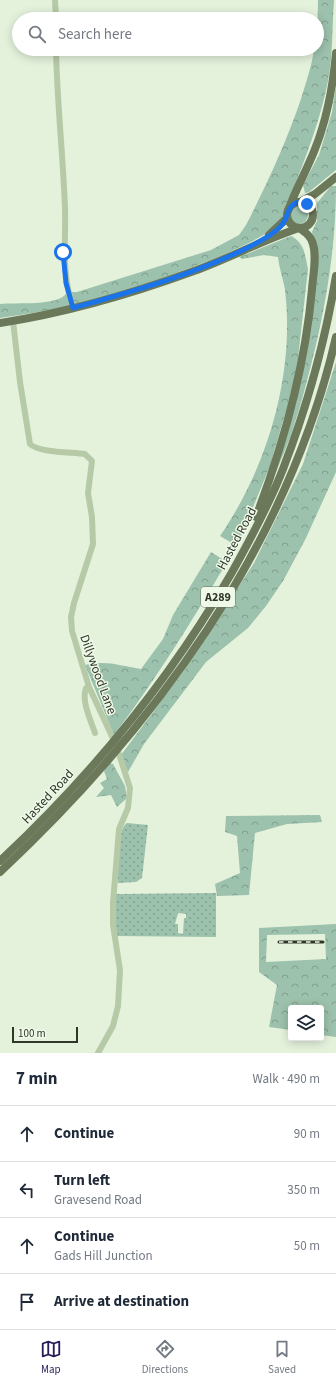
<!DOCTYPE html>
<meta charset="utf-8">
<style>
body{margin:0;font-family:"Source Sans 3",sans-serif;background:#f6f6f7;color:#1f2937}
.controls{position:absolute;right:12px;bottom:12px;display:grid;overflow:hidden;border-radius:4px;box-shadow:0 2px 10px #0003}
.controls button{width:36px;height:36px;display:grid;place-items:center;padding:0;border:0;border-bottom:1px solid #e0e1e3;background:#fff;color:#1f2937;font:20px sans-serif}
.scale{position:absolute;left:12px;bottom:10px;width:66px;box-sizing:border-box;padding-left:4px;border:2px solid #303628;border-top:0;font-size:11px;line-height:14px;white-space:nowrap;color:#303628;-webkit-text-stroke:3px #eef9e8;paint-order:stroke}
.stop{position:absolute;width:12px;height:12px;margin:-9px;border:3px solid #1a73e8;border-radius:50%;background:#fff}
.stop.end{background:#1a73e8;border-color:#fff;box-shadow:0 1px 4px #0008}
.list{margin:0;padding:0;list-style:none}
h2{display:flex;justify-content:space-between;align-items:center;height:52px;margin:0;padding:0 16px;font-size:17px}
h2 small{font-size:13px;font-weight:400;color:#747a83}
.list li{display:grid;grid-template-columns:26px 1fr auto;gap:12px;align-items:center;box-sizing:border-box;height:56px;padding:0 16px;border-top:1px solid #e0e1e3}
.list b{display:block;font-size:15px;white-space:nowrap}
.list p{margin:0;font-size:13px;white-space:nowrap;color:#747a83}
.list em{font-size:13px;font-style:normal;color:#747a83}
.icon{flex:none;width:22px;height:22px;fill:none;stroke:currentColor;stroke-width:2;stroke-linecap:round;stroke-linejoin:round}
.map{position:relative;flex:none;width:336px;height:1053px;overflow:hidden}
.search{position:absolute;background:#fff;box-shadow:0 2px 10px #0003;left:12px;right:12px;top:12px;height:44px;display:flex;align-items:center;gap:10px;box-sizing:border-box;padding:0 14px;border-radius:22px;color:#747a83;font-size:15px}
.sheet{height:276px;background:#fff}
nav{display:flex;justify-content:space-around;align-items:center;box-sizing:border-box;height:56px;border-top:1px solid #e0e1e3;background:#fff;font-size:11px;color:#747a83}
nav a{display:grid;justify-items:center;gap:2px}
nav .on{color:#271e58}
.map>svg:first-child{display:block}
.green{fill:#9cc1ac}
.forest{fill:url(#forest-crowns);fill-rule:evenodd}
.garden{fill:url(#garden-dots);fill-rule:evenodd}
.lines{fill:none;stroke-linecap:round;stroke-linejoin:round}
.minor{stroke:#b7caa8;stroke-width:6}
.major{stroke:#6b7859;stroke-width:8}
.rail-casing{stroke:#303628;stroke-width:3}
.rail{stroke:#eef9e8;stroke-width:1.5;stroke-dasharray:4.5;stroke-linecap:butt}
.route{stroke:#1a73e8;stroke-width:5}
.labels{text-anchor:middle;stroke-width:3;stroke-linejoin:round;paint-order:stroke}
.shield{fill:#eef9e8;stroke:#697062;stroke-width:1}
.shield-label{font-size:12px;font-weight:bold;fill:#303628}
.street-label{font-size:13px;fill:#303628;stroke:#eef9e8}
</style>
<div class="map">
<svg width="336" height="1053" viewBox="0 0 336 1053">
<defs>
<pattern id="forest-crowns" width="20" height="18" patternUnits="userSpaceOnUse"><rect width="20" height="18" fill="#9cc1ac"/><path d="M2 6a3 3 0 1 1 6 0M12 15a3 3 0 1 1 6 0" fill="none" stroke="#809e8c"/></pattern>
<pattern id="garden-dots" width="8" height="8" patternUnits="userSpaceOnUse"><rect width="8" height="8" fill="#9cc1ac"/><path d="M2 2h.1M6 6h.1" fill="none" stroke="#809e8c" stroke-width="1.8" stroke-linecap="round"/></pattern>
</defs>
<rect width="100%" height="100%" fill="#e4f2dc"/>
<g class="green">
<circle cx="299" cy="215" r="9"/>
<polygon points="296,401 301,403 290,438 276,472 275,472"/>
</g>
<g class="forest">
<path d="M318,0H334C332,27 333,55 328,81C321,116 309,149 296,182C293,191 289,199 285,207C283,210 284,216 282,219C266,248 111,296 74,305C50,311 25,314 0,318V304C14,302 61,307 67,292H77L211,250L239,235L246,225C267,184 286,143 301,99C306,82 312,66 314,49H317Z"/>
<polygon points="336,86 336,170 309,192 305,193 303,185 319,155 332,112"/>
<path d="M331,186H336C336,260 321,332 301,403L296,401L315,245L312,232L317,221V203Z"/>
<path d="M291,236C305,243 305,256 308,269L296,376L270,466L237,546L220,536C268,466 295,374 285,290C283,278 279,268 278,257L264,255L242,259L239,257Z"/>
<polygon points="336,362 336,472 306,538 283,581 266,606 248,628 206,662 144,744 128,772 121,755 186,668 254,563 303,464"/>
<path d="M211,552L227,562C192,621 156,679 114,735L85,665C107,660 120,666 141,669L163,639L173,615Z"/>
<polygon points="110,763 113,764 125,786 127,798 117,807 111,795 96,797 104,788 100,783 107,779 104,771"/>
<polygon points="320,815 322,822 287,824 255,833 249,895 217,896 215,884 240,873 237,836 225,832 226,816"/>
<path d="M336,924V1037L321,1035V1008H291V1030L269,1027L277,985L259,972V928ZM325,934L326,959L266,962L267,935Z"/>
</g>
<g class="garden">
<path d="M127,823L148,825L142,878L136,882L118,883C118,870 116,830 127,823Z"/>
<path d="M216,893V937L116,936V894ZM178,913L186,914V918H184L183,934L178,933V924H175Z"/>
</g>
<g class="lines">
<g class="minor">
<polyline points="55,0 56,19"/>
<path d="M56,49C57,102 63,155 65,208C66,246 61,270 73,308"/>
<path d="M13,321L20,382L30,444C39,453 72,452 85,454L92,461L88,493L92,517L93,544L74,603L71,617L72,631L89,687L116,745L130,788L128,808L119,829L113,903V925L120,970L118,1006L113,1026L98,1053"/>
<path d="M89,687L86,688C81,701 91,721 95,733"/>
</g>
<g class="major">
<polyline points="300,202 315,194 336,177"/>
<circle cx="300" cy="215" r="13"/>
<path d="M288,211C295,190 307,170 315,149C327,119 333,86 336,53"/>
<polyline points="269,235 286,219"/>
<path d="M0,323C66,313 131,294 194,271C230,258 263,240 299,228"/>
<path d="M256,517C284,443 305,368 312,289C313,275 317,257 313,244C311,236 305,232 299,228"/>
<path d="M0,861C90,777 169,681 231,574C250,540 269,505 283,469C307,407 325,342 336,276"/>
<path d="M0,872C154,728 288,546 336,337"/>
</g>
<defs>
<polyline id="rail" points="279,942 323,942"/>
</defs>
<use href="#rail" class="rail-casing"/>
<use href="#rail" class="rail"/>
</g>
<g class="lines">
<path class="route" d="M63,252L66,283L73,308C133,291 193,275 249,247C260,241 279,232 285,220C288,215 287,209 293,205C297,201 303,202 307,204"/>
</g>
<g class="labels">
<rect class="shield" x="201" y="587" width="34" height="20" rx="3"/>
<g class="shield-label">
<text x="218" y="601">A289</text>
</g>
<g class="street-label">
<text transform="translate(236 538) rotate(-62)" y="5">Hasted Road</text>
<text transform="translate(99 674) rotate(70)" y="5">Dillywood Lane</text>
<text transform="translate(47 796) rotate(-47)" y="5">Hasted Road</text>
</g>
</g>
</svg>
<div class="controls">
<button><svg class="icon" aria-label="layers" viewBox="0 0 24 24"><path d="M12 4l9 5-9 5-9-5zM3 14l9 5 9-5"/></svg></button>
</div>
<div class="scale">100 m</div>
<div class="stop" style="left:63px;top:252px"></div>
<div class="stop end" style="left:307px;top:204px"></div>
<div class="search"><svg class="icon" aria-label="search" viewBox="0 0 24 24"><circle cx="10" cy="10" r="6"/><path d="M15 15l6 6"/></svg>Search here</div>
</div>
<section class="sheet">
<h2>7 min<small>Walk · 490 m</small></h2>
<ul class="list">
<li><svg class="icon" aria-label="ahead" viewBox="0 0 24 24"><path d="M12 20V5M6 11l6-6 6 6"/></svg><div><b>Continue</b></div><em>90 m</em></li>
<li><svg class="icon" aria-label="left" viewBox="0 0 24 24"><path d="M17 20v-9H6M10 6l-5 5 5 5"/></svg><div><b>Turn left</b><p>Gravesend Road</p></div><em>350 m</em></li>
<li><svg class="icon" aria-label="ahead" viewBox="0 0 24 24"><path d="M12 20V5M6 11l6-6 6 6"/></svg><div><b>Continue</b><p>Gads Hill Junction</p></div><em>50 m</em></li>
<li><svg class="icon" aria-label="arrive" viewBox="0 0 24 24"><path d="M6 21V4h12l-3 4 3 4H6"/></svg><div><b>Arrive at destination</b></div></li>
</ul>
</section>
<nav>
<a class="on"><svg class="icon" aria-label="map" viewBox="0 0 24 24"><path d="M3 6l6-2 6 2 6-2v14l-6 2-6-2-6 2zM9 4v14M15 6v14"/></svg>Map</a>
<a><svg class="icon" aria-label="directions" viewBox="0 0 24 24"><path d="M12 3l9 9-9 9-9-9zM9 14v-3h6M13 9l2 2-2 2"/></svg>Directions</a>
<a><svg class="icon" aria-label="saved" viewBox="0 0 24 24"><path d="M7 4h10v16l-5-4-5 4z"/></svg>Saved</a>
</nav>
